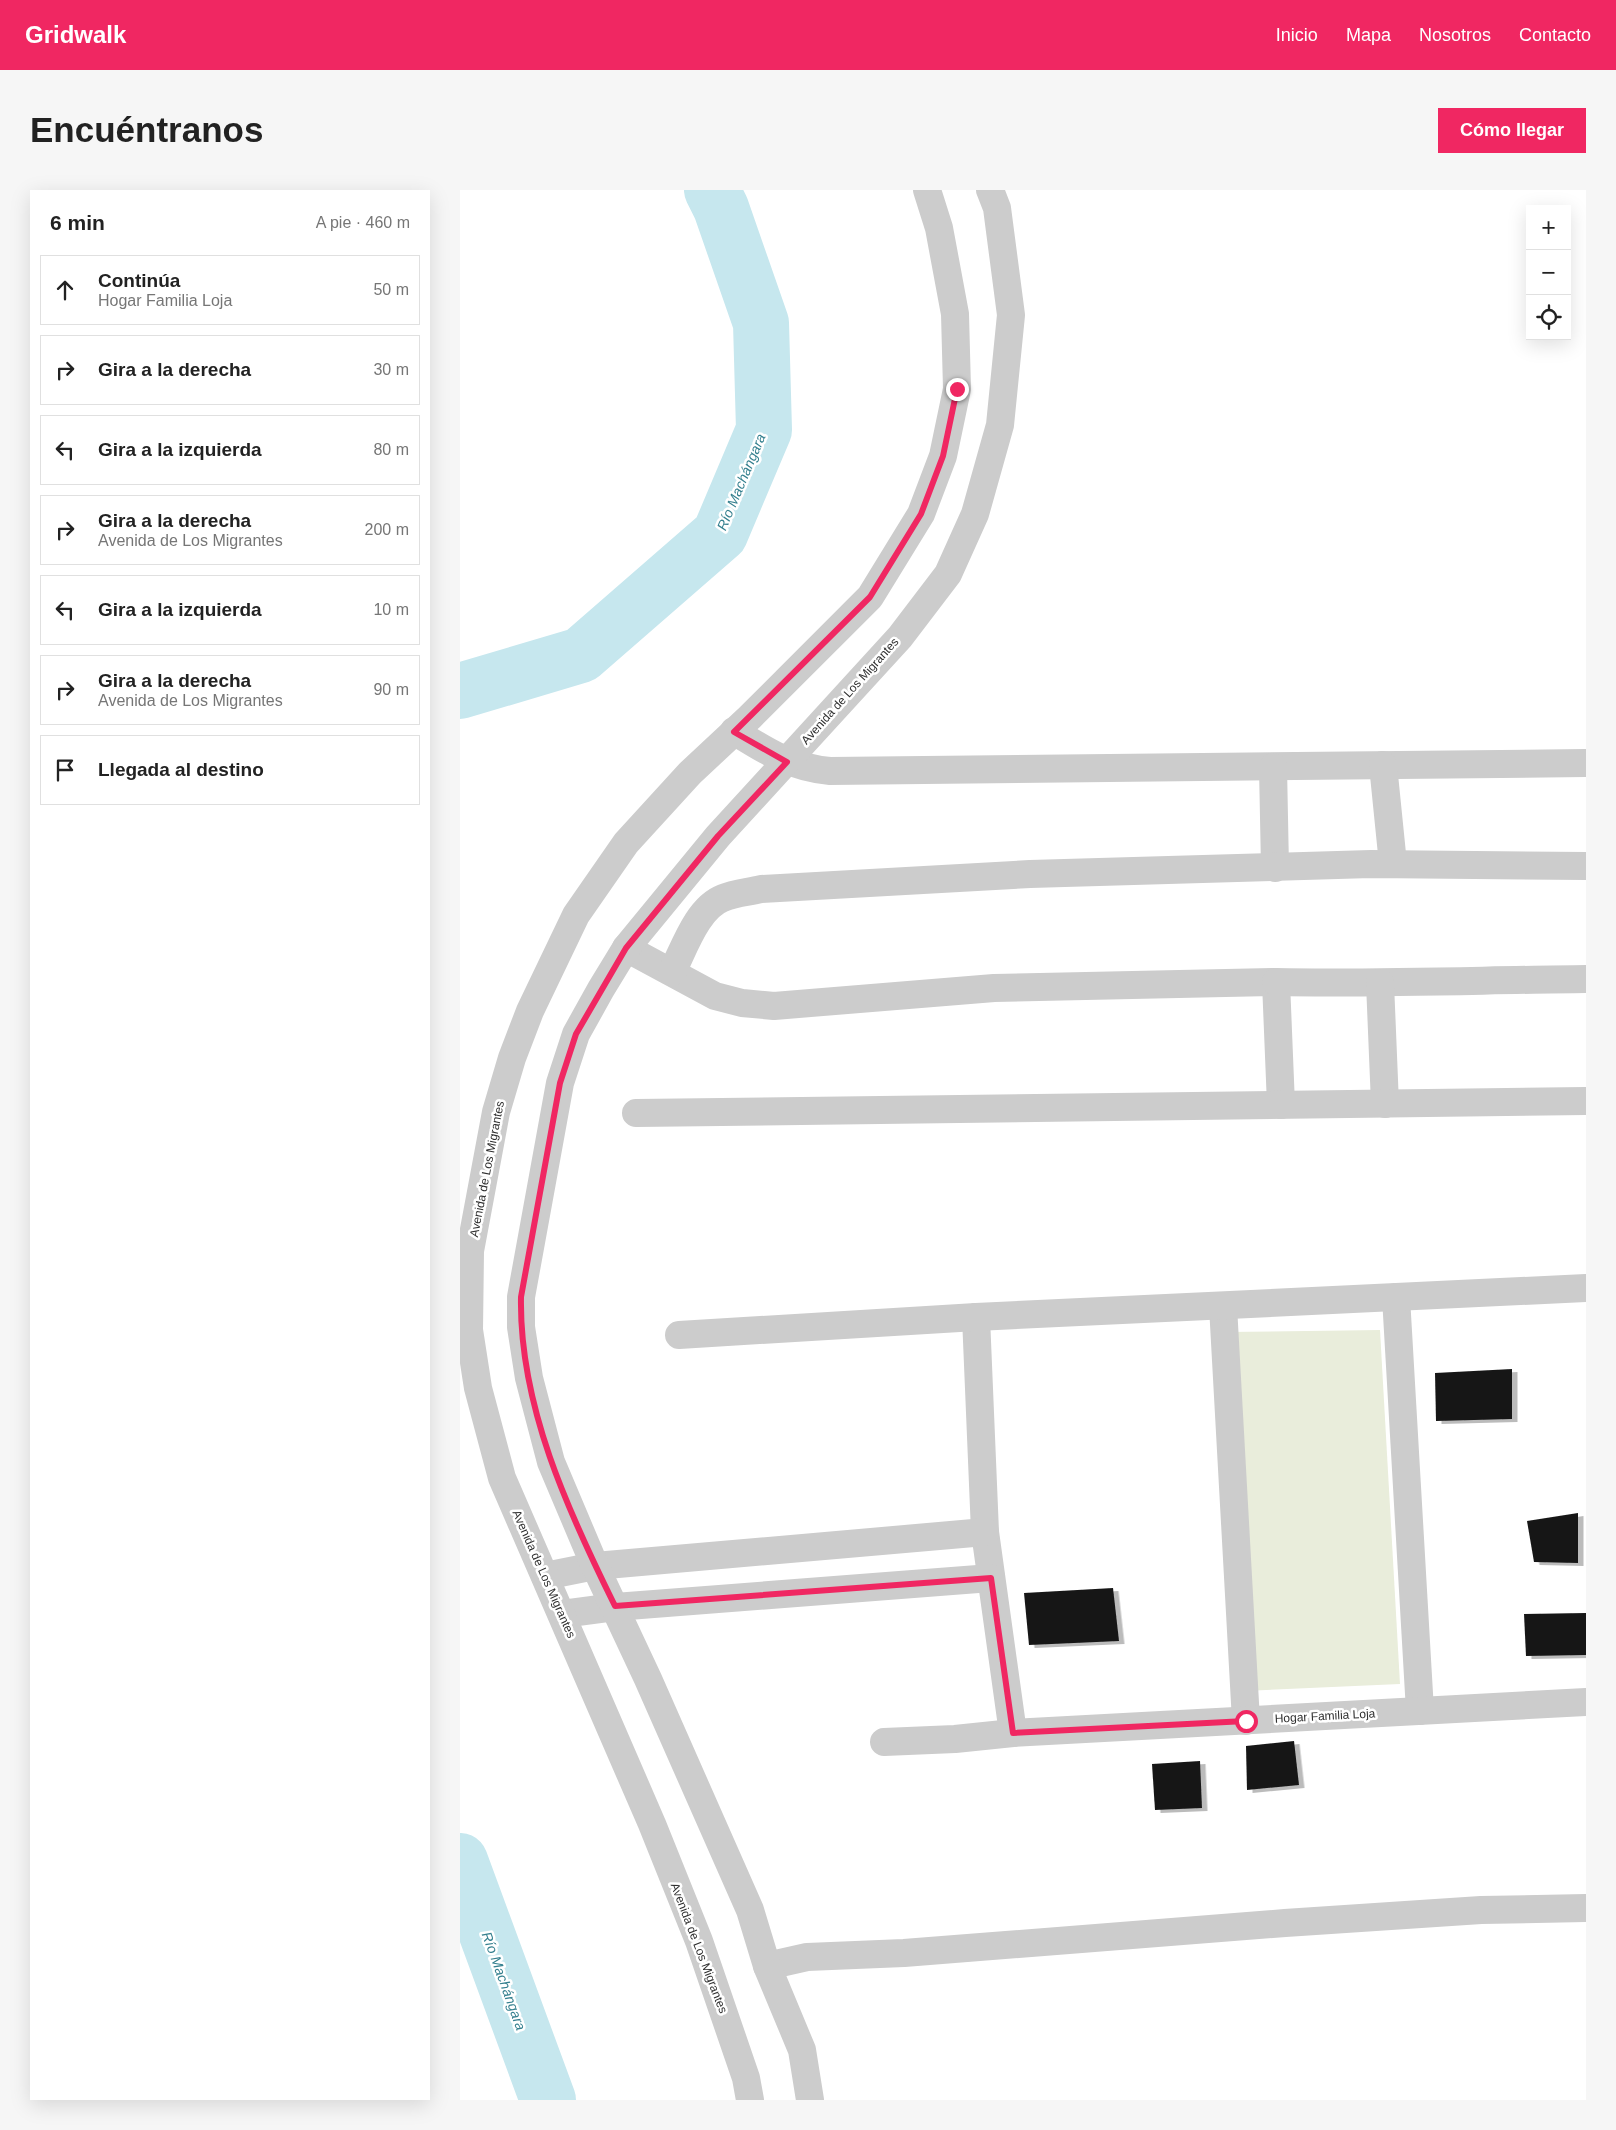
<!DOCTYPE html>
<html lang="es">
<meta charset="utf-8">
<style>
body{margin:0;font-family:Helvetica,sans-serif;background:#f6f6f6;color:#222}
.controls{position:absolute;right:15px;top:15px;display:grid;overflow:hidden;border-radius:0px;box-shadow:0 5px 20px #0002}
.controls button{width:45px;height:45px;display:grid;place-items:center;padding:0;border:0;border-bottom:1px solid #e0e0e0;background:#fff;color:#222;font:25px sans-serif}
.stop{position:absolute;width:15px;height:15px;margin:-11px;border:4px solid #f02762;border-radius:50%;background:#fff}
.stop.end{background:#f02762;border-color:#fff;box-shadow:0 1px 5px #0008}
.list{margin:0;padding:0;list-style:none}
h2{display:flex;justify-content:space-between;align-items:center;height:65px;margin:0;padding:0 20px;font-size:21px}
h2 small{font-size:16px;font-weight:400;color:#767676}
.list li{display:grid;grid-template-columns:32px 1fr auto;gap:15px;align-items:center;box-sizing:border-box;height:70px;margin:0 10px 10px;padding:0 10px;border:1px solid #e0e0e0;border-radius:0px}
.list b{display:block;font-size:19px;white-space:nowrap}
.list p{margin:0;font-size:16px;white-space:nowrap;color:#767676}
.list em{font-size:16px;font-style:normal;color:#767676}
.icon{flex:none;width:28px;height:28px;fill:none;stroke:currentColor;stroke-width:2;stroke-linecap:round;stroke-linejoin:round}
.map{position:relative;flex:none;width:1126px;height:1910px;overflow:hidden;border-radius:0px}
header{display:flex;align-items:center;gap:30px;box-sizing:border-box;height:70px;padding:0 25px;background:#f02762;color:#fff}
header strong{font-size:24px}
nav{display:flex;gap:28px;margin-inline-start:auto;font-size:18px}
.intro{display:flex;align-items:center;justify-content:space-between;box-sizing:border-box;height:120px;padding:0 30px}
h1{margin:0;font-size:35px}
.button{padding:12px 22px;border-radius:0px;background:#f02762;color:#fff;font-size:18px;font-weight:700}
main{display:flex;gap:30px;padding:0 30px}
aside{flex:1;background:#fff;border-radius:0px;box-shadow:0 5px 20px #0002}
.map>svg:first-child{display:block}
.green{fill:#e9eddb}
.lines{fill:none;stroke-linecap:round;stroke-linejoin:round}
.river{stroke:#c6e7ee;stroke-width:56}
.building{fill:#161616;filter:url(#shadow)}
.minor{stroke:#ccc;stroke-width:28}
.route{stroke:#f02762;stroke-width:6}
.labels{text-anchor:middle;stroke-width:5;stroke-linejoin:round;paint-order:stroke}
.street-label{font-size:12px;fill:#2f2f2f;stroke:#fff}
.water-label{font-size:14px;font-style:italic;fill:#35808f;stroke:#fff}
</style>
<header>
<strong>Gridwalk</strong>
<nav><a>Inicio</a><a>Mapa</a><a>Nosotros</a><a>Contacto</a></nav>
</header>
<div class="intro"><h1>Encuéntranos</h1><a class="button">Cómo llegar</a></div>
<main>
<aside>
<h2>6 min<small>A pie · 460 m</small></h2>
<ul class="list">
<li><svg class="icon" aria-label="ahead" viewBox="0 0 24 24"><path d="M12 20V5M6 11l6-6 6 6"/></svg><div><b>Continúa</b><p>Hogar Familia Loja</p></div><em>50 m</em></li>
<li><svg class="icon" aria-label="right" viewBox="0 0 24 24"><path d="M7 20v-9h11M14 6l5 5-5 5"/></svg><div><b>Gira a la derecha</b></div><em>30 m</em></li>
<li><svg class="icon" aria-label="left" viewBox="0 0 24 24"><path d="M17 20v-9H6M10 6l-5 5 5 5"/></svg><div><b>Gira a la izquierda</b></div><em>80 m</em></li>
<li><svg class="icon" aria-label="right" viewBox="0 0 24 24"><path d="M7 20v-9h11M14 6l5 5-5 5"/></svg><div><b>Gira a la derecha</b><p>Avenida de Los Migrantes</p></div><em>200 m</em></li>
<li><svg class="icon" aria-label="left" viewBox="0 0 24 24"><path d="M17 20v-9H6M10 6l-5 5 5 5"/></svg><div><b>Gira a la izquierda</b></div><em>10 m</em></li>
<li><svg class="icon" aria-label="right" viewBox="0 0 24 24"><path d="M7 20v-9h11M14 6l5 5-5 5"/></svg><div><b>Gira a la derecha</b><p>Avenida de Los Migrantes</p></div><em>90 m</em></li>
<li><svg class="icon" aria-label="arrive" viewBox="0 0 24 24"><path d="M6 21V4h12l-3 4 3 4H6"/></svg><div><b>Llegada al destino</b></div></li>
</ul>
</aside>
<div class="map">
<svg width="1126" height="1910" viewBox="0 0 1126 1910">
<defs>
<filter id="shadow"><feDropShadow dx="5.5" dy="3" stdDeviation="0" flood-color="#0004"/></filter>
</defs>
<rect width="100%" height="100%" fill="#fff"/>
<polygon class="green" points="920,1140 940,1494 784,1501 767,1142"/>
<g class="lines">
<g class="river">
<polyline points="0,501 121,465 260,344 304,240 301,133 261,18 252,0"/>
<polyline points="0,1671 88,1910"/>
</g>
</g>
<g class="building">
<polygon points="1052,1179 1052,1229 976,1231 975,1183"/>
<polygon points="1118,1323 1118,1373 1074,1372 1067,1331"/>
<polygon points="653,1398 659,1451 569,1455 564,1403"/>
<polygon points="1126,1423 1126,1465 1066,1466 1064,1424"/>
<polygon points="834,1551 839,1595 787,1600 786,1556"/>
<polygon points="740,1571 742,1618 695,1620 692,1574"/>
</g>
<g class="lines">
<g class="minor">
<path d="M274,541C306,561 332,578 370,581L1126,573"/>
<polyline points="923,575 933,674"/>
<polyline points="813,577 815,678"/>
<polyline points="166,758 255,806 282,813 314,816 534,798 816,792 821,915"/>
<path d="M212,782C224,759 237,718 263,708C274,703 289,702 301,699L570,684L911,674L1126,676"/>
<path d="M816,792C919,794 1023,790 1126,789"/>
<polyline points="920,793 925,914"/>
<polyline points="176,923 1126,911"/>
<polyline points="936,1107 960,1521"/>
<polyline points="763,1116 786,1531"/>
<polyline points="516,1127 525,1342 553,1543"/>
<polyline points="219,1145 516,1127 1126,1098"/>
<polyline points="85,1386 135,1376 525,1342"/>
<polyline points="102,1424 155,1417 531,1388"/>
<polyline points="424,1552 495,1549 553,1543 1126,1512"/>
<polyline points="307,1776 347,1767 444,1763 825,1733 1021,1720 1126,1718"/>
<polyline points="290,1910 286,1888 239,1751 192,1634 42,1288 18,1198 9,1140 10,1061 36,922 52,868 70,821 116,725 166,653 230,583 290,527 410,407 461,324 483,266 497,199 495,124 479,38 467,0"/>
<polyline points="350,1910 342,1860 307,1776 290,1720 188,1489 135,1376 91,1272 69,1188 61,1137 61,1107 100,893 116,844 141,799 166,758 258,646 440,447 488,384 515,324 540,235 551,125 537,18 530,0"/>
</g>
</g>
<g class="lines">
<path class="route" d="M497,199L483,266L461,324L410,407L274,542L327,572L258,646L166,758L116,844L100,893L61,1107C59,1215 108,1321 155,1416L531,1388L553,1543L786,1531"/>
</g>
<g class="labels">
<g class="street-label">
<text transform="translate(390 501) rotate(-48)" y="4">Avenida de Los Migrantes</text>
<text transform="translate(27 979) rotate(-79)" y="4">Avenida de Los Migrantes</text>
<text transform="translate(84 1384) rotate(66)" y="4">Avenida de Los Migrantes</text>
<text transform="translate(865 1526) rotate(-3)" y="4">Hogar Familia Loja</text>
<text transform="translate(239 1758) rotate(69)" y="4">Avenida de Los Migrantes</text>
</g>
<g class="water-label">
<text transform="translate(281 292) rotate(-67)" y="5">Río Machángara</text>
<text transform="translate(44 1791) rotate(70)" y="5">Río Machángara</text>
</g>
</g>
</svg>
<div class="controls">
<button>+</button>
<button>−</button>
<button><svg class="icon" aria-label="locate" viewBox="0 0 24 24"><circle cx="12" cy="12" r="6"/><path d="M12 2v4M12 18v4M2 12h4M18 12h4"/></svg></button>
</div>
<div class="stop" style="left:786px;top:1531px"></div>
<div class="stop end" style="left:497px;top:199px"></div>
</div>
</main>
